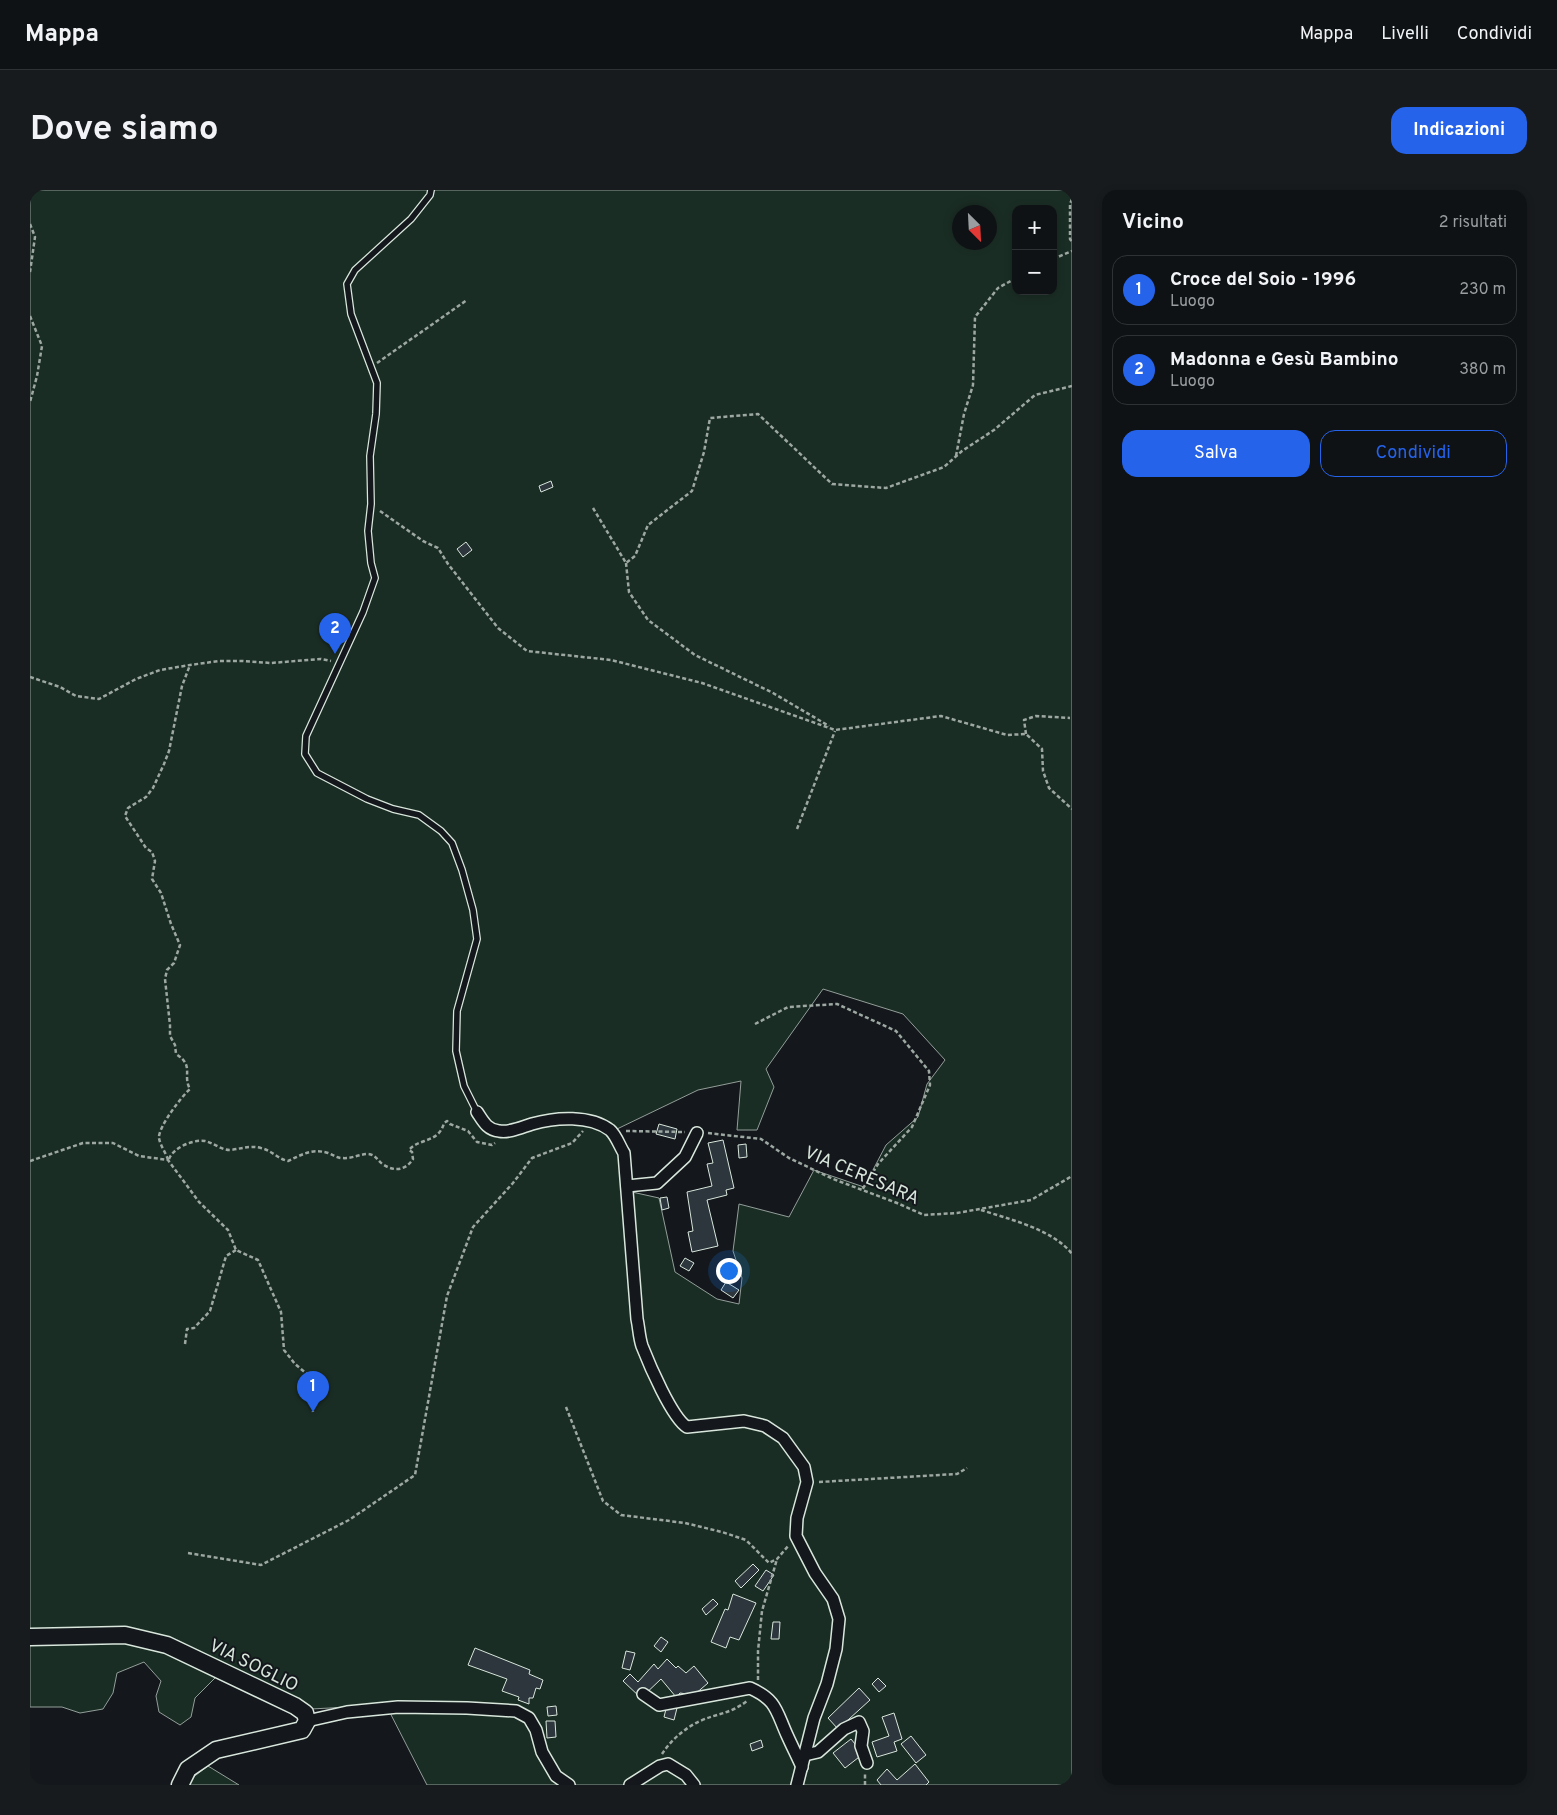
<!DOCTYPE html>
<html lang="it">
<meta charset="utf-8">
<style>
body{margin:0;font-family:Overpass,sans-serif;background:#181b1e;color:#f1f3f6}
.controls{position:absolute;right:15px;top:15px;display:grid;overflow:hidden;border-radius:10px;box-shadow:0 2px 8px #0003}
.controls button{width:45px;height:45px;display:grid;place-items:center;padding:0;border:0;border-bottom:1px solid #2f3234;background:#0f1215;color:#f1f3f6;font:25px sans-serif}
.compass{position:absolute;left:922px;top:15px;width:45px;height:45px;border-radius:50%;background:#0f1215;box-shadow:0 2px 8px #0003;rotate:156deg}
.you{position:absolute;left:698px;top:1080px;width:18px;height:18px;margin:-12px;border:4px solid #fff;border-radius:50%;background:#1a73e8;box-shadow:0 0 0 8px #1a73e833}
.badge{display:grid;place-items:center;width:32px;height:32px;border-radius:50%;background:#2563eb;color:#fff;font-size:16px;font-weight:700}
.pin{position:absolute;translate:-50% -41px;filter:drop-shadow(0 1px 2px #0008)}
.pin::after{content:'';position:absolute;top:26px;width:18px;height:15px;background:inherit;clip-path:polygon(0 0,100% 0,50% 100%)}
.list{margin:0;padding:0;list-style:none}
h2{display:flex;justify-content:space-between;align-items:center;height:65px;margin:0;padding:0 20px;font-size:21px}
h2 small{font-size:16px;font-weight:400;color:#9b9ea0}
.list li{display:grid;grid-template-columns:32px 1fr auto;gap:15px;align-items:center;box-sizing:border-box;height:70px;margin:0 10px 10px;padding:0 10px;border:1px solid #2f3234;border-radius:15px}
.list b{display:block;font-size:19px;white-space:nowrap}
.list p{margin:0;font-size:16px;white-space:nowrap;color:#9b9ea0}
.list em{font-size:16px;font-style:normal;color:#9b9ea0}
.actions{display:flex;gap:10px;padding:15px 20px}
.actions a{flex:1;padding:11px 0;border:1px solid #2563eb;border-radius:15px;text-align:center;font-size:18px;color:#2563eb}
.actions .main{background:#2563eb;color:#fff}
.map{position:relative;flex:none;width:1042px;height:1595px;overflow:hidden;border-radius:15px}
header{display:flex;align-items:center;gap:30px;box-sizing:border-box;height:70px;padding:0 25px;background:#0f1215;border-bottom:1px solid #2f3234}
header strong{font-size:24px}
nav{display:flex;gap:28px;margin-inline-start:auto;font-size:18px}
.intro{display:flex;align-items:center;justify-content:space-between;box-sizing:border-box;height:120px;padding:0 30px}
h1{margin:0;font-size:35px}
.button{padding:12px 22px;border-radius:15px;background:#2563eb;color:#fff;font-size:18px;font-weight:700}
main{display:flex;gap:30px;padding:0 30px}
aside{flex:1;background:#0f1215;border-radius:15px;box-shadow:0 2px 8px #0003}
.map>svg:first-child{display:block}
.green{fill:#1a2d24;stroke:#939e99;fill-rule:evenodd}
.building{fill:#2c363c;stroke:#d8e6dc}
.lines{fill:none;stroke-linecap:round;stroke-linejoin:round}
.lane-casing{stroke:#d8e6dc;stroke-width:8}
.street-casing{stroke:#d8e6dc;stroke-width:14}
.secondary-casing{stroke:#d8e6dc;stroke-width:19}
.path{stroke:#9da8a2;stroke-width:2.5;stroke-dasharray:4 2.5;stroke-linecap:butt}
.lane{stroke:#14181c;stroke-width:5.5}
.street{stroke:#14181c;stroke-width:11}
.secondary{stroke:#14181c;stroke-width:16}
.labels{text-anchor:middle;stroke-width:4;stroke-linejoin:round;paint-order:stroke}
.street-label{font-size:18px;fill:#d8e6dc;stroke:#14181c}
</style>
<header>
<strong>Mappa</strong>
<nav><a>Mappa</a><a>Livelli</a><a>Condividi</a></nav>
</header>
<div class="intro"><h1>Dove siamo</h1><a class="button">Indicazioni</a></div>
<main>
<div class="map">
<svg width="1042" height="1595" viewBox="0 0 1042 1595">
<rect width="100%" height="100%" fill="#14181c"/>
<g class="green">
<path d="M0,0H1042V1595H397L356,1515L281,1519L153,1457L0,1443ZM986,19H1023V101H986ZM929,22H959V52H929ZM793,799L873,824L915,870L897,894L888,927L856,955L834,997L784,980L759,1027L709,1014L703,1061L712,1088L709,1114L687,1109L645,1082L629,1008L593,1000L587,939L668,900L711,891L707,940H727L744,897L736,879Z"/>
<polygon points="90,1452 132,1461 187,1486 165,1508 161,1527 150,1535 129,1522 126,1506 131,1491 114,1472 87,1483 83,1503 73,1519 50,1523 32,1517 0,1517 0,1453"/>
<polygon points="178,1576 209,1595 158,1595 162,1588"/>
</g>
<g class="building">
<polygon points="521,291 523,297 511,302 509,296"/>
<polygon points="436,352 442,360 433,367 427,359"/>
<polygon points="629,934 647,939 645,949 626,944"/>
<polygon points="693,950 704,998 696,1000 697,1005 677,1010 688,1056 662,1062 658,1042 663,1041 657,1002 682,996 677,974 683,973 678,953"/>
<polygon points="716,954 717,967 709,968 708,955"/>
<polygon points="637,1007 639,1018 632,1020 630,1008"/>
<polygon points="655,1068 664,1073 659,1081 650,1076"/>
<polygon points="696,1092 709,1100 703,1108 691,1100"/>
<polygon points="723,1374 729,1380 711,1398 705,1391"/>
<polygon points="736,1380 744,1385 733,1401 725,1396"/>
<polygon points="703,1404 726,1413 709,1450 700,1447 696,1458 681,1452 695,1419 698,1420"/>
<polygon points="683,1409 688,1414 676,1425 672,1419"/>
<polygon points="743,1432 750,1432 749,1449 741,1449"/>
<polygon points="631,1447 638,1452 631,1462 624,1456"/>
<polygon points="445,1458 500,1480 499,1484 513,1490 510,1499 506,1498 503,1508 499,1508 499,1514 488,1510 489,1507 472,1501 477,1489 438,1475"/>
<polygon points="596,1461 605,1463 600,1480 592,1478"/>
<polygon points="637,1469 646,1478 648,1476 656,1483 664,1476 678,1493 664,1505 650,1503 646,1507 631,1489 611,1508 593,1491 600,1484 608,1492 624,1474 628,1479"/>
<polygon points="848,1488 856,1496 849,1502 842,1494"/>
<polygon points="829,1498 840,1510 808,1539 798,1528"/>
<polygon points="637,1515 647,1518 644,1530 634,1527"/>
<polygon points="526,1516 527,1525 518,1526 517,1517"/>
<polygon points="864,1523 872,1549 864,1552 867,1561 847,1567 842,1552 859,1546 852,1527"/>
<polygon points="516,1531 525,1531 526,1547 517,1548"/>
<polygon points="881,1546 896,1565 886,1573 871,1554"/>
<polygon points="821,1549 833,1564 815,1578 803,1563"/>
<polygon points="731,1550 733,1557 722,1561 720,1554"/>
<polygon points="885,1574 899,1592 896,1595 851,1595 847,1590 857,1579 867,1590"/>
</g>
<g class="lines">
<defs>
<polyline id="lane" points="401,0 400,5 381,29 325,80 317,94 321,124 347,193 346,224 340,266 341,314 338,341 341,373 345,388 333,422 276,546 275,564 287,583 337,609 363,619 389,625 411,641 422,653 432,680 443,720 447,749 427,821 426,861 434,896 447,922"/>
<g id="street">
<path d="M447,922C453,931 457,940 469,941C480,943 492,937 502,934C526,927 560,925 580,940C586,945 590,957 594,963L607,1129C609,1138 609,1147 612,1156C619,1174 642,1228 657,1237L714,1231L735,1236L753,1248L774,1277L777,1292L767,1328L766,1346L785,1383L803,1409L809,1429L806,1459L797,1494L784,1528L767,1595"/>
<polyline points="597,996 627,993 655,967 667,943"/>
<path d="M613,1504L629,1515L720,1498C747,1510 746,1521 757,1545C762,1556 767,1566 772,1577"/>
<polyline points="277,1531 317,1522 368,1517 437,1518 486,1521 499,1528 506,1540 512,1562 526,1586 539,1595"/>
<polyline points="775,1565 788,1562 814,1539 829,1532 833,1541 831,1556 837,1573"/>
<polyline points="600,1595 630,1576 638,1574 656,1585 664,1595"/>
</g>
<polyline id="secondary" points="0,1447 95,1445 137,1455 265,1516 275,1523 277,1531 272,1540 186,1560 158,1579 150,1595"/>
</defs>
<use href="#lane" class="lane-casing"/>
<use href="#street" class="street-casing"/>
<use href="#secondary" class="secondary-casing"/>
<g class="path">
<polyline points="1042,9 1040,14 1040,49 1042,52"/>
<polyline points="0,34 5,47 0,82"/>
<polyline points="1023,69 1042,61"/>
<polyline points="0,126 12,156 7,186 0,212"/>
<polyline points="347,173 437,110"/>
<polyline points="926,266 934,224 943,195 945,127 968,98 986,88"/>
<polyline points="563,318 596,373 605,366 618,335 662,301 674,262 680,228 728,224 802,294 856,298 914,277 932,261 964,240 1005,205 1042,196"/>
<polyline points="350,321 393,351 408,358 418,374 468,438 497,461 581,470 672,493 805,540 911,526 977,545 996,544 1012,559 1013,581 1019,598 1042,619"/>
<polyline points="596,373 599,402 618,430 665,465 743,503 799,536"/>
<polyline points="0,487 30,497 46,506 69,509 106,489 130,480 160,475 189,471 212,471 241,473 291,469 301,471"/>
<polyline points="996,544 994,530 1006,526 1040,528"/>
<polyline points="767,639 805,541"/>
<polyline points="725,834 758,817 807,814 866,841 899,881 900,895 882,937 848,974 832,1000"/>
<polyline points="596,941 655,942"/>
<polyline points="678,943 731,949 759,968 803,989 867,1013 894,1025 927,1023 1001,1010 1042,986"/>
<path d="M139,969C143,958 163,949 175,951C184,953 191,960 200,960C211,959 219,955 231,958C241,960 248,969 258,971C271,965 282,958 298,963C303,965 307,968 312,968C322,969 329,964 338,964C347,965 347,971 354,975C365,982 376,980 383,969L382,962L379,960C389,948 409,953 414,933L417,931L420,934L438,941L447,952L462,955L465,953"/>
<path d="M138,970C136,963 130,955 129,948C128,937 152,906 160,899C152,885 165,876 146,864L145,855L140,846V835L135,789L137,780L144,773L150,755L141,734L131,703L122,689L125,671L122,662L116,658L95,626L98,618L116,607L123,598L134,574L139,561L152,496L160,475"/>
<polyline points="0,971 53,953 83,953 109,966 138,970 169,1012 198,1040 206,1060 228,1070 251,1122 254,1160 265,1174 277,1184 283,1222"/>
<path d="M951,1020C979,1029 1024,1040 1042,1064"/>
<polyline points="155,1154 157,1139 164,1138 180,1121 196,1066 206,1060"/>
<polyline points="536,1217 573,1311 591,1325 655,1333 692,1342 716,1350 739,1373 747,1369 759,1355"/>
<polyline points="789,1292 927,1284 937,1278"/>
<polyline points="158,1363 231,1375 319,1330 385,1285 417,1106 443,1037 483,993 502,968 542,953 553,941"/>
<polyline points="728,1490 728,1461 732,1421 747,1369"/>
<path d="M632,1564C641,1550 655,1538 670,1531C688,1523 700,1524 717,1511"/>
<polyline points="835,1595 835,1584"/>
</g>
<use href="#lane" class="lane"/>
<use href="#street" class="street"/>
<use href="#secondary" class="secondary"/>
</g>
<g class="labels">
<g class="street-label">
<text transform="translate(832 985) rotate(23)" y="6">VIA CERESARA</text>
<text transform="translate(224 1475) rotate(26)" y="6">VIA SOGLIO</text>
</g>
</g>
</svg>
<div class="controls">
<button>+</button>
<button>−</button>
</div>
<svg class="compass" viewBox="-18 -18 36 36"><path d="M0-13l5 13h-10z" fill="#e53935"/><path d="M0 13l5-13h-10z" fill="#9b9ea0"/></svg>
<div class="you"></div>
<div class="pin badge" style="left:283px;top:1222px">1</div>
<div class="pin badge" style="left:305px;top:464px">2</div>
</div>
<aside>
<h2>Vicino<small>2 risultati</small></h2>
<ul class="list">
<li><span class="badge">1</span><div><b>Croce del Soio - 1996</b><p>Luogo</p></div><em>230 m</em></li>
<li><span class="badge">2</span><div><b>Madonna e Gesù Bambino</b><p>Luogo</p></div><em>380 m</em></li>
</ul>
<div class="actions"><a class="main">Salva</a><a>Condividi</a></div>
</aside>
</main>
